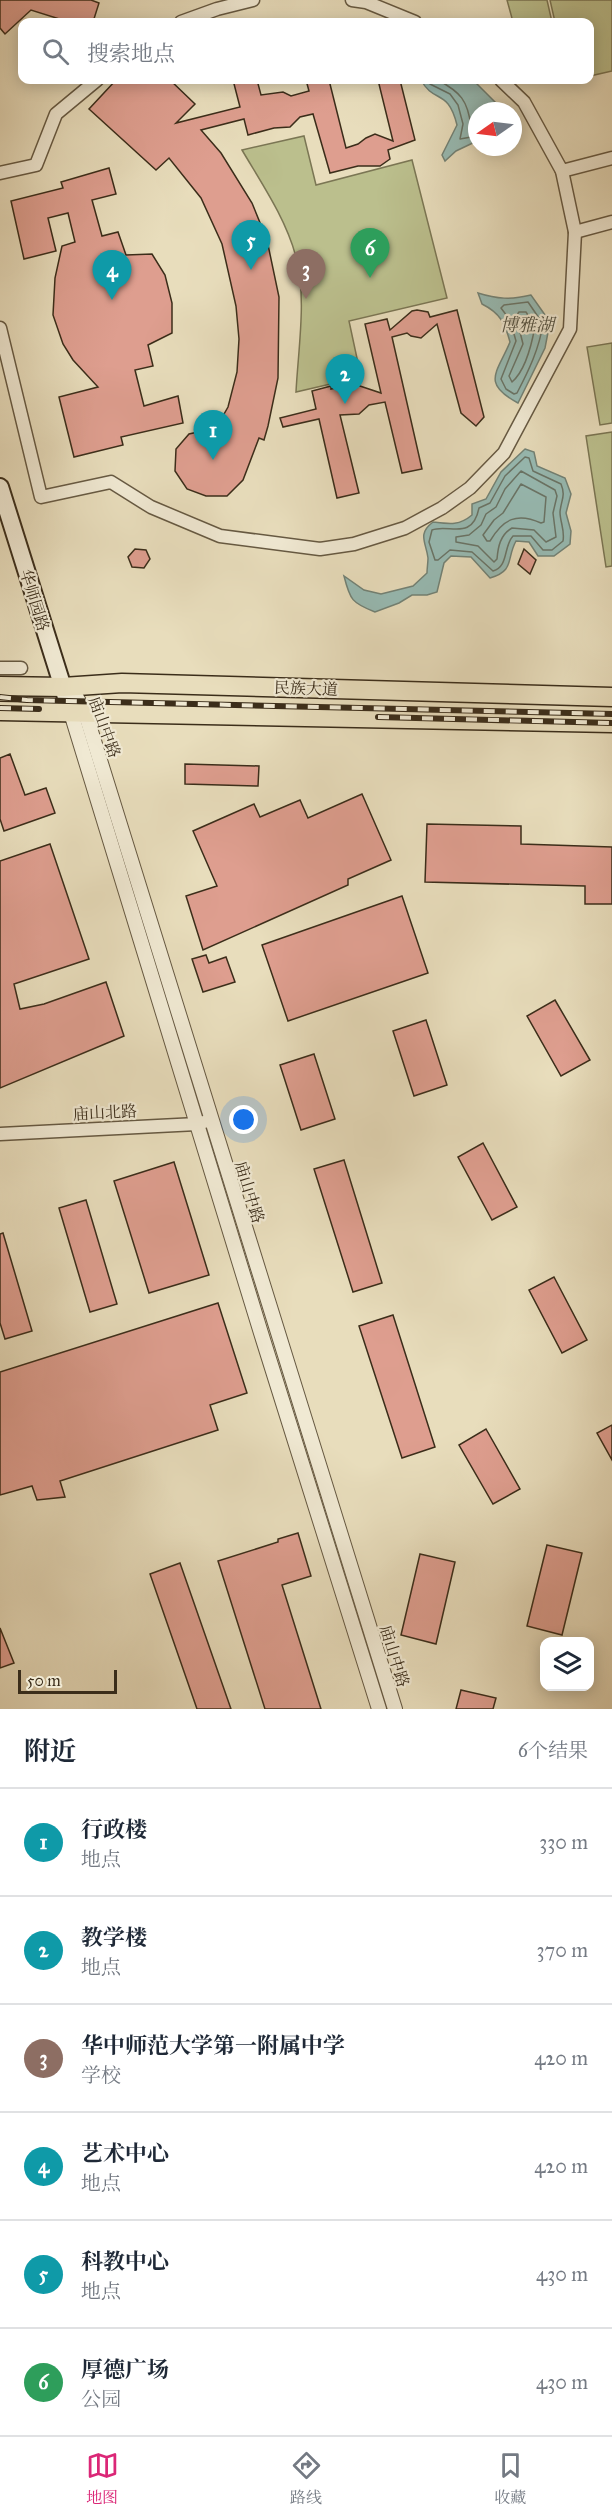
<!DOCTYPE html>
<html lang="zh">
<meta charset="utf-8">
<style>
body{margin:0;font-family:"IM FELL Great Primer","Noto Serif SC",serif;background:#f6f6f7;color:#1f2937}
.controls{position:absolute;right:18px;bottom:18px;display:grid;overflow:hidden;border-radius:12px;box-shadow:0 3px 15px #0003}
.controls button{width:54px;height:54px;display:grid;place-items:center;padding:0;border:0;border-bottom:2px solid #e0e1e3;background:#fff;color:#1f2937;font:30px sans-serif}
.compass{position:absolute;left:468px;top:102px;width:54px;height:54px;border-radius:50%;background:#fff;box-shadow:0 3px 15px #0003;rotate:256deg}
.scale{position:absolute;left:18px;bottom:15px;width:99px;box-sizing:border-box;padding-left:6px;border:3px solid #3b2d1a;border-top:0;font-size:16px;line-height:21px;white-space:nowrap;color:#3b2d1a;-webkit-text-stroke:4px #f0e9d3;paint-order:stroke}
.you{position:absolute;left:244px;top:1120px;width:21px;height:21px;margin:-15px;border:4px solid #fff;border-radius:50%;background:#1a73e8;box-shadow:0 0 0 9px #1a73e833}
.badge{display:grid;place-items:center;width:39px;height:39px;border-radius:50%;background:#db2777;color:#fff;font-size:20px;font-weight:700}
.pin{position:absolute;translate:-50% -50px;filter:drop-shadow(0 2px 3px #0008)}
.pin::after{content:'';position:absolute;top:32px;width:21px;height:18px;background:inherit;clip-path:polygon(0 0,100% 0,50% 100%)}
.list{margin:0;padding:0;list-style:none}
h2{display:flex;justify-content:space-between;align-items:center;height:78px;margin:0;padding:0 24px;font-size:26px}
h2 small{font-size:20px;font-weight:400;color:#747a83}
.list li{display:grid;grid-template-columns:39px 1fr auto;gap:18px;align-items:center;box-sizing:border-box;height:108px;padding:0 24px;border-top:2px solid #e0e1e3}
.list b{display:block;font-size:22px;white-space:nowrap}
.list p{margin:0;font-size:20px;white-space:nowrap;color:#747a83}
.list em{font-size:20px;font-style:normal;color:#747a83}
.icon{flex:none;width:33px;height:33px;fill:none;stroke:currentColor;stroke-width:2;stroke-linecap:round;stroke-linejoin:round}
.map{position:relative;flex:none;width:612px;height:1709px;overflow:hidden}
.search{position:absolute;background:#fff;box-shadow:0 3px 15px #0003;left:18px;right:18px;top:18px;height:66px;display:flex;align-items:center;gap:15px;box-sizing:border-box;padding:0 21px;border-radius:12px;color:#747a83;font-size:22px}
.sheet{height:726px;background:#fff}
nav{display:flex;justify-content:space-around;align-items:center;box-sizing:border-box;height:84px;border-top:2px solid #e0e1e3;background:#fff;font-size:16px;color:#747a83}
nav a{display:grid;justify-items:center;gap:3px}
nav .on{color:#db2777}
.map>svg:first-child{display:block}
.green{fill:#bbbf8d;stroke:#7b7654;stroke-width:1.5}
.water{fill:#97bbb4;stroke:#728276;stroke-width:1.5}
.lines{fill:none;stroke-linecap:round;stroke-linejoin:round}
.shore{stroke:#697467;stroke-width:1.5}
.building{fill:#de9e8f;stroke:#3b2d1a;stroke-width:1.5}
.minor-casing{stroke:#665942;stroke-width:15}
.tertiary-casing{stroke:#665942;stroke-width:16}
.secondary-casing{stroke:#3b2d1a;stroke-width:20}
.primary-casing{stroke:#3b2d1a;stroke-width:21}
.minor{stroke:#f0e9d3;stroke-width:12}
.tertiary{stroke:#f0e9d3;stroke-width:14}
.secondary{stroke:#f0e9d3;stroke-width:16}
.primary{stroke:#e8ddbc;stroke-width:18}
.rail-casing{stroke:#3b2d1a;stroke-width:6}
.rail{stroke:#f0e9d3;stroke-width:4;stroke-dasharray:11;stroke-linecap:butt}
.labels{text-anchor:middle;stroke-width:4.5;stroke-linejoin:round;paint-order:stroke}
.street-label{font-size:16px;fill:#3b2d1a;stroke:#f0e9d3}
.water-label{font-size:18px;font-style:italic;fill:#525040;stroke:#f0e9d3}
</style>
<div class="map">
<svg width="612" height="1709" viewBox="0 0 612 1709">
<rect width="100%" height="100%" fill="#e8ddbc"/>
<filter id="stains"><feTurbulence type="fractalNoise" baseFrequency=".00333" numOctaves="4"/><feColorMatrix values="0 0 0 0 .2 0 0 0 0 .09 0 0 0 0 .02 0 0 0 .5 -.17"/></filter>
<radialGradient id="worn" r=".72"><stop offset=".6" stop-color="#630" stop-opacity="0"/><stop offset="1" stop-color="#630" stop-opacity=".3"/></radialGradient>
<g class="green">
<polygon points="507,0 547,0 552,22 513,22"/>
<polygon points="550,0 612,0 612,71 590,76 590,22 555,22"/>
<path d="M304,136L316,185L412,160L447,298L349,321L361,377L296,392C298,351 307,297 296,257C286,219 262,184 242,150Z"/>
<polygon points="612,343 612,423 600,425 587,347"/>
<polygon points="612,432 612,566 606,567 586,436"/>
</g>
<g class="water">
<path d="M421,80H473L498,105L497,111H477V141L456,151L445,161L442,155L457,125C448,88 434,104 421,80Z"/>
<path d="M478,293C497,299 511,300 531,295L550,322L545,348L518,403C481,383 497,373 510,342C505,323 500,313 482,304Z"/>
<path d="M525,449L534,452L537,466L565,478L571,494L566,513L571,531L570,544L554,556H538L529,542L516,541C506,559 515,571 490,578L471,557L451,556L444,563L437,592L427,595H412L399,603L375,612C352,603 350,600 344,576L364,590L381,594L413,586L427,573C427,568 428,563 428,558C426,542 417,534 433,522C449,524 459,526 472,515V504L486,499L501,472Z"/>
</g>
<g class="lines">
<g class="shore">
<polyline points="427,80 430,84 450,94 458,105 463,124 460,139 477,136"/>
<path d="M438,80C460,92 468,100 471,127L477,129"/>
<path d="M528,302L543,324C539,349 529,370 517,393L514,394L506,389L501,379L516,341L510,320L501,308L504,305Z"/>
<path d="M519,312H526L535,326C532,343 526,370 512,382L509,376L523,344L516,316Z"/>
<path d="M525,457L529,458L533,471L561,484C566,496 561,500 560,512C560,522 565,530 563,541L552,550H543L531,536H513C503,547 509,566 493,571L472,552L450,550L438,560H435L429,542L432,530C448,523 472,542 479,508L490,503L505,476Z"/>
<path d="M521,471L555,490L557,496L553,513L556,537L546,542L534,530L512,528C500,535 498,547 497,559L494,562L478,546L456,542V537L469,535L481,525L486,514L496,507L505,489Z"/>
<path d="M521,484L546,497L544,522L541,523C517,512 503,519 490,541H487L483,535L494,520L503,513Z"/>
</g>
</g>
<g class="building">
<polygon points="0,0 91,0 99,3 93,22 69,22 31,10 5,34 0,28"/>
<polygon points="116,80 170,80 195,104 176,123 240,107 233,80 257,80 261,95 283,92 291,96 309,91 306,80 329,80 346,148 358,144 366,138 375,134 393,141 378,80 400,80 415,140 388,150 390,159 380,166 358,166 330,173 313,114 300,117 290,127 274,128 248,135 244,119 201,130 221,153 252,203 267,240 279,297 278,378 268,426 264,440 259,438 243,480 227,496 206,496 187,489 175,471 176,449 189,434 216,428 228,407 237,372 239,339 236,306 222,244 201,198 169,158 156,170 89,109"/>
<polygon points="109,168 116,194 92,200 102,236 118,232 126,255 152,254 165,275 172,303 172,333 148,345 153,366 135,370 144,406 178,396 183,423 121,437 123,445 74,457 59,397 98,387 73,360 63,344 53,315 55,278 62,246 75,242 68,213 48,218 56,251 24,259 11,201 63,188 61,182"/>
<polygon points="417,310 428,312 430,317 457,310 484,417 476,426 461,413 437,324 421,338 411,336 407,333 392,337 422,469 402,473 385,402 369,405 359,414 340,415 359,493 337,498 319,419 283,427 280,418 316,409 312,391 331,386 331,389 354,384 381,393 365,324 387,319 390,330 412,311"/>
<polygon points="135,549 146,550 150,559 144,568 132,567 128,557"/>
<polygon points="524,549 536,560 530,574 518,564"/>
<polygon points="10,754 25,795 46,788 55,813 4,831 0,819 0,758"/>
<polygon points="185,764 259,766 258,786 185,784"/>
<polygon points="362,794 391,860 348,879 348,885 203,950 186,896 217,886 193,831 254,804 260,817 300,800 308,818"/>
<polygon points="427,824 521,826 521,844 612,847 612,904 585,904 585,886 425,882"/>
<polygon points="50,844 89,959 14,984 20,1009 44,1004 106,982 124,1036 0,1088 0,861"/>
<polygon points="402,896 428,973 288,1021 262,945"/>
<polygon points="206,955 209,963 226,957 235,982 203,992 192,959"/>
<polygon points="555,1000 590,1060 561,1076 527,1016"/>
<polygon points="426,1020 447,1085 414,1096 393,1031"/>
<polygon points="314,1054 335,1119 301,1130 280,1065"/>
<polygon points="483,1143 517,1207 492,1220 458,1157"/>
<polygon points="344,1160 382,1283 353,1292 314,1169"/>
<polygon points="174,1162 209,1275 149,1293 114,1181"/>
<polygon points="86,1200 117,1304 90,1312 59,1208"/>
<polygon points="3,1233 32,1331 5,1339 0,1323 0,1234"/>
<polygon points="554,1277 587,1340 562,1353 529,1290"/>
<polygon points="218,1303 247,1393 210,1405 218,1430 60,1481 65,1497 37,1500 32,1486 0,1495 0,1372"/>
<polygon points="393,1315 435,1447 402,1458 359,1326"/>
<polygon points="612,1425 612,1460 597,1433"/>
<polygon points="486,1429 520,1489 493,1504 459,1445"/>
<polygon points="298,1533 311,1576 282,1585 321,1709 265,1709 218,1561 278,1542 278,1539"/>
<polygon points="547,1545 582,1553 562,1635 527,1626"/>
<polygon points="420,1554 455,1562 436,1644 401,1635"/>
<polygon points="180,1563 231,1709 197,1709 150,1574"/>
<polygon points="0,1628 14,1663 0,1668"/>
<polygon points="461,1690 496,1698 493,1709 456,1709"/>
</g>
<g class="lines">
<defs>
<g id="minor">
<polyline points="352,0 366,2 415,22"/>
<polyline points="181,22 217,9 253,0"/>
<polyline points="562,171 612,158"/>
<polyline points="0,173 36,165 56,114 97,80"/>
<polyline points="575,232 612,222"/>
<polyline points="0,328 41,497 111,482 151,507 220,536 320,549 354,544 405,528 442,508 470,488 504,453 570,329 575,232 562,171 524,102 501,80"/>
<polyline points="0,668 21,668"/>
<polyline points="0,1134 197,1124 211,1120"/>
</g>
<g id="tertiary">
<polyline points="70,686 85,712 395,1709"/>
<polyline points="71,713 261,1333 379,1709"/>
</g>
<polyline id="secondary" points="0,487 71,713"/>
<g id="primary">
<polyline points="0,686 63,687 122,683 612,697"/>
<polyline points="0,711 612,723"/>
</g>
</defs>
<use href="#minor" class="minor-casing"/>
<use href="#tertiary" class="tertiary-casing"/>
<use href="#secondary" class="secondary-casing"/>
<use href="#primary" class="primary-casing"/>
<use href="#minor" class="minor"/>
<use href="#tertiary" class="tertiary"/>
<use href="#secondary" class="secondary"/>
<use href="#primary" class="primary"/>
<defs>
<g id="rail">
<polyline points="0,697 27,700 612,714"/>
<polyline points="0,708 39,709"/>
<polyline points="378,717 612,723"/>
</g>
</defs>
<use href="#rail" class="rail-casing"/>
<use href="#rail" class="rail"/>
</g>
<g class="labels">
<g class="street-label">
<text transform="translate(35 600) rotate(73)" y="6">华师园路</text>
<text transform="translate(306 688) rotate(2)" y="6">民族大道</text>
<text transform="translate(105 727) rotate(70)" y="6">庙山中路</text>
<text transform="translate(105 1112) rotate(-3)" y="6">庙山北路</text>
<text transform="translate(250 1192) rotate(73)" y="6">庙山中路</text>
<text transform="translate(395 1656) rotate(73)" y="6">庙山中路</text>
</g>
<g class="water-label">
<text x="527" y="331">博雅湖</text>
</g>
</g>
<rect width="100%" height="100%" filter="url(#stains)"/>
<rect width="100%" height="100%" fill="url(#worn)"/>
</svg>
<div class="controls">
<button><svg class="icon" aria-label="layers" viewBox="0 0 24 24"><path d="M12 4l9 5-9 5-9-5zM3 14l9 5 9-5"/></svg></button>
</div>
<svg class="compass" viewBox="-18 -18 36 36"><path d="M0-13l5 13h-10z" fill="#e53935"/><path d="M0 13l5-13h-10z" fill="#747a83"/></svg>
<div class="scale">50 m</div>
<div class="you"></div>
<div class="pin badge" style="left:213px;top:460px;background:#0f9aa8">1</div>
<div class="pin badge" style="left:345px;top:404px;background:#0f9aa8">2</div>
<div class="pin badge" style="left:306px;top:299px;background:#8d6e63">3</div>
<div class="pin badge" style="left:112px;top:300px;background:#0f9aa8">4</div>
<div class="pin badge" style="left:251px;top:270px;background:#0f9aa8">5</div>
<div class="pin badge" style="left:370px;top:278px;background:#2e9e5b">6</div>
<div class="search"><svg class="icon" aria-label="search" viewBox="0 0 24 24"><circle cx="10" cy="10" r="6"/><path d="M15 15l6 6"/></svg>搜索地点</div>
</div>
<section class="sheet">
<h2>附近<small>6个结果</small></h2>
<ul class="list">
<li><span class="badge" style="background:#0f9aa8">1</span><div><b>行政楼</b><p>地点</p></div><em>330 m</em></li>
<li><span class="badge" style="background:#0f9aa8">2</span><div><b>教学楼</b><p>地点</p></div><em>370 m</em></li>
<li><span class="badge" style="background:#8d6e63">3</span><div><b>华中师范大学第一附属中学</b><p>学校</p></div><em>420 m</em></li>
<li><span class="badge" style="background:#0f9aa8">4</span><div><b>艺术中心</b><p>地点</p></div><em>420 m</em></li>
<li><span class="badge" style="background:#0f9aa8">5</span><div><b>科教中心</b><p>地点</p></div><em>430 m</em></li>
<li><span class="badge" style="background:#2e9e5b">6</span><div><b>厚德广场</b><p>公园</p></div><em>430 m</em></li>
</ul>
</section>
<nav>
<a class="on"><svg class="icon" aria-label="map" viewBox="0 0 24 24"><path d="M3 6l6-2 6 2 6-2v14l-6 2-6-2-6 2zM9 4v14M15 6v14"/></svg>地图</a>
<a><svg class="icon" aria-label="directions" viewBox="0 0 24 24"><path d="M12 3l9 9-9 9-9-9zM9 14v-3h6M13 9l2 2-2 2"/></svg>路线</a>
<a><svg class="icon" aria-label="saved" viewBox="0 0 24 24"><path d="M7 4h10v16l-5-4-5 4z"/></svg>收藏</a>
</nav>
